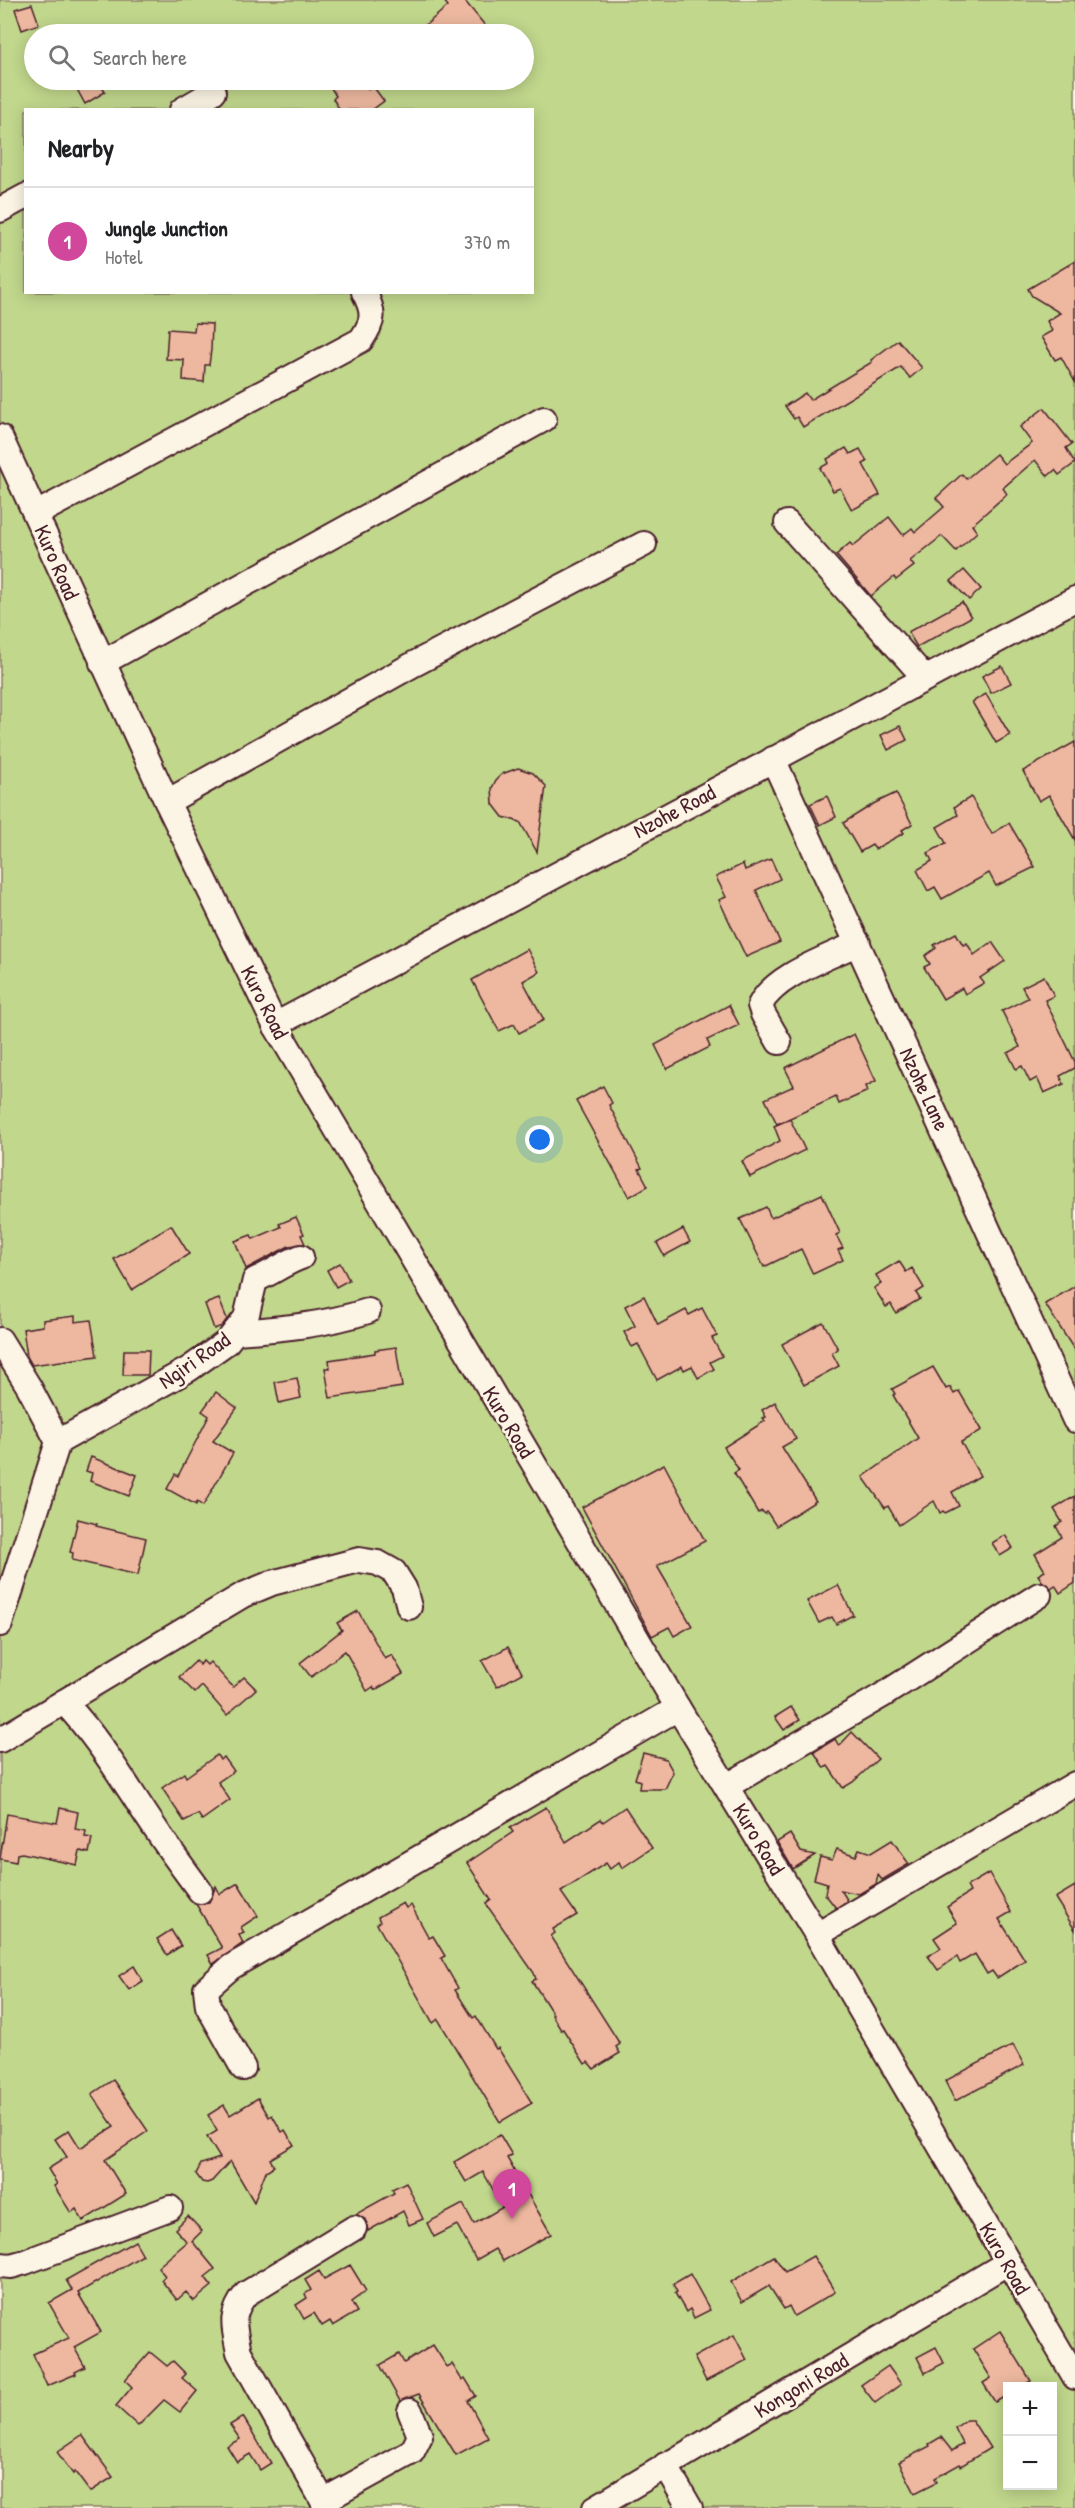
<!DOCTYPE html>
<meta charset="utf-8">
<style>
body{margin:0;font-family:"Patrick Hand",sans-serif;background:#f2f2f2;color:#202124}
.controls{position:absolute;right:18px;bottom:18px;display:grid;overflow:hidden;border-radius:0px;box-shadow:0 3px 15px #0003}
.controls button{width:54px;height:54px;display:grid;place-items:center;padding:0;border:0;border-bottom:2px solid #e0e0e0;background:#fff;color:#202124;font:30px sans-serif}
.you{position:absolute;left:540px;top:1140px;width:21px;height:21px;margin:-15px;border:4px solid #fff;border-radius:50%;background:#1a73e8;box-shadow:0 0 0 9px #1a73e833}
.badge{display:grid;place-items:center;width:39px;height:39px;border-radius:50%;background:#d93025;color:#fff;font-size:20px;font-weight:700}
.pin{position:absolute;translate:-50% -50px;filter:drop-shadow(0 2px 3px #0008)}
.pin::after{content:'';position:absolute;top:32px;width:21px;height:18px;background:inherit;clip-path:polygon(0 0,100% 0,50% 100%)}
.list{margin:0;padding:0;list-style:none}
h2{display:flex;justify-content:space-between;align-items:center;height:78px;margin:0;padding:0 24px;font-size:26px}
h2 small{font-size:20px;font-weight:400;color:#757577}
.list li{display:grid;grid-template-columns:39px 1fr auto;gap:18px;align-items:center;box-sizing:border-box;height:108px;padding:0 24px;border-top:2px solid #e0e0e0}
.list b{display:block;font-size:22px;white-space:nowrap}
.list p{margin:0;font-size:20px;white-space:nowrap;color:#757577}
.list em{font-size:20px;font-style:normal;color:#757577}
.icon{flex:none;width:33px;height:33px;fill:none;stroke:currentColor;stroke-width:2;stroke-linecap:round;stroke-linejoin:round}
.map{position:relative;flex:none;width:1075px;height:2508px;overflow:hidden}
.search{position:absolute;background:#fff;box-shadow:0 3px 15px #0003;left:24px;top:24px;width:510px;height:66px;display:flex;align-items:center;gap:15px;box-sizing:border-box;padding:0 21px;border-radius:33px;color:#757577;font-size:22px}
.panel{position:absolute;background:#fff;box-shadow:0 3px 15px #0003;left:24px;top:108px;width:510px;height:186px;border-radius:0px}
.map>svg:first-child{display:block}
.green{fill:#c1d78c;stroke:#867b5c;stroke-width:1.5;fill-rule:evenodd}
.building{fill:#edb89f;stroke:#4a1f2b;stroke-width:1.5}
.lines{fill:none;stroke-linecap:round;stroke-linejoin:round}
.minor-casing{stroke:#4a1f2b;stroke-width:28}
.minor{stroke:#fcf5e5;stroke-width:24}
.labels{text-anchor:middle;stroke-width:5;stroke-linejoin:round;paint-order:stroke}
.street-label{font-size:22px;fill:#4a1f2b;stroke:#fcf5e5}
</style>
<div class="map">
<svg width="1075" height="2508" viewBox="0 0 1075 2508">
<rect width="100%" height="100%" fill="#fcf5e5"/>
<filter id="ink" filterUnits="userSpaceOnUse"><feTurbulence type="fractalNoise" baseFrequency=".0167" numOctaves="2"/><feDisplacementMap in="SourceGraphic" scale="12" xChannelSelector="R" yChannelSelector="G"/><feConvolveMatrix kernelMatrix="1 2 1 2 8 2 1 2 1" color-interpolation-filters="sRGB"/></filter>
<g filter="url(#ink)">
<path class="green" d="M0,0H1075V2508H0ZM34,34H524V80H34ZM26,110H532V292H26ZM1008,2386H1052V2486H1008Z"/>
<g class="building">
<polygon points="443,0 464,0 492,34 415,34 448,6"/>
<polygon points="32,4 39,24 22,30 15,9"/>
<polygon points="72,80 98,80 105,92 85,104"/>
<polygon points="343,80 361,80 368,89 372,85 384,101 372,110 340,110 333,99 336,96 331,88"/>
<polygon points="1075,261 1075,382 1061,357 1055,360 1041,337 1052,331 1047,321 1060,313 1032,296 1028,289"/>
<polygon points="195,323 212,324 211,350 209,365 205,365 204,382 183,380 184,360 166,359 168,329 194,331"/>
<polygon points="898,340 922,368 910,378 901,367 803,427 797,417 794,419 785,406 805,393 810,400 872,362 871,360"/>
<polygon points="1044,408 1072,444 1066,448 1075,463 1059,475 1055,470 1048,476 1035,460 1003,488 1007,494 972,525 977,532 956,551 942,536 910,561 914,566 896,580 894,577 871,596 836,555 850,543 853,546 889,517 903,535 912,528 915,532 944,507 936,498 962,474 966,479 996,454 1004,464 1032,443 1020,427"/>
<polygon points="846,448 850,454 860,449 867,462 863,464 880,495 852,510 840,488 833,491 820,468 829,463 827,459"/>
<polygon points="964,570 981,589 969,600 951,581"/>
<polygon points="962,602 971,617 917,647 908,632"/>
<polygon points="1002,666 1011,683 991,693 982,676"/>
<polygon points="986,694 1010,735 996,743 972,702"/>
<polygon points="900,726 907,740 888,750 881,735"/>
<polygon points="1075,742 1075,840 1049,795 1039,801 1023,771"/>
<polygon points="518,768 533,773 546,786 537,852 520,822 503,817 493,804 492,788 496,780 502,774"/>
<polygon points="896,793 912,824 902,830 904,833 875,849 872,845 860,852 843,823 875,803"/>
<polygon points="827,796 836,817 820,825 810,804"/>
<polygon points="971,797 992,834 1009,823 1035,867 996,886 989,873 942,899 935,887 928,891 917,870 932,861 928,853 946,843 937,827 958,815 954,807"/>
<polygon points="771,859 780,879 756,890 780,942 746,957 719,900 726,897 716,877 743,864 745,870"/>
<polygon points="956,933 963,945 967,943 974,955 992,942 1005,961 980,978 984,983 965,994 962,988 943,999 924,967 930,964 925,956 936,948 934,945"/>
<polygon points="527,949 539,972 523,981 544,1020 519,1033 514,1024 499,1031 472,980"/>
<polygon points="1044,976 1054,996 1045,1000 1075,1062 1075,1068 1060,1076 1064,1084 1044,1093 1037,1078 1030,1082 1022,1066 1016,1069 1008,1053 1020,1047 1002,1011 1028,998 1022,987"/>
<polygon points="729,1005 739,1025 707,1040 710,1047 667,1069 655,1045"/>
<polygon points="854,1034 876,1081 866,1086 868,1091 839,1104 836,1097 777,1124 765,1099 794,1086 785,1068"/>
<polygon points="603,1086 612,1103 609,1105 642,1168 639,1169 648,1186 629,1197 576,1101"/>
<polygon points="790,1119 805,1150 750,1177 742,1161 780,1141 774,1126"/>
<polygon points="822,1194 840,1233 836,1235 843,1248 838,1250 843,1260 813,1274 801,1249 764,1267 740,1219 766,1207 771,1218"/>
<polygon points="296,1217 304,1234 301,1235 305,1244 289,1246 246,1269 235,1241 251,1235 253,1239 281,1227 279,1224"/>
<polygon points="171,1225 189,1254 132,1290 114,1259"/>
<polygon points="683,1229 690,1242 664,1256 657,1243"/>
<polygon points="899,1261 906,1272 912,1268 924,1288 916,1293 920,1299 896,1313 891,1304 886,1307 874,1288 881,1284 876,1275"/>
<polygon points="340,1263 349,1280 336,1287 327,1270"/>
<polygon points="1075,1286 1075,1351 1045,1304"/>
<polygon points="644,1296 658,1325 686,1310 689,1315 702,1308 717,1336 712,1338 722,1356 710,1362 714,1369 698,1378 692,1366 684,1370 682,1366 657,1380 638,1344 632,1347 624,1332 635,1326 625,1306"/>
<polygon points="219,1299 227,1319 222,1326 214,1329 205,1304"/>
<polygon points="75,1316 75,1322 91,1320 97,1356 32,1365 27,1356 23,1329 43,1326 43,1320"/>
<polygon points="823,1322 838,1349 832,1353 839,1366 804,1385 782,1344"/>
<polygon points="396,1347 402,1387 330,1398 325,1368 330,1368 329,1360 375,1353 375,1350"/>
<polygon points="124,1350 149,1350 148,1375 123,1375"/>
<polygon points="933,1367 946,1389 950,1387 954,1394 959,1391 982,1430 961,1442 980,1476 952,1492 959,1506 945,1513 943,1511 940,1513 934,1501 899,1525 888,1506 885,1508 863,1477 918,1438 893,1395 895,1394 892,1389"/>
<polygon points="297,1378 301,1398 279,1403 275,1382"/>
<polygon points="216,1392 237,1408 213,1441 233,1453 203,1506 197,1502 196,1505 167,1489 175,1474 178,1476 209,1416 202,1411"/>
<polygon points="775,1402 796,1439 782,1447 816,1501 776,1526 767,1512 765,1514 762,1511 758,1513 734,1473 739,1470 724,1447 765,1421 763,1418 766,1417 762,1410"/>
<polygon points="91,1457 137,1475 129,1496 90,1481 92,1473 86,1471"/>
<polygon points="664,1464 705,1541 657,1566 692,1626 674,1636 669,1627 652,1636 582,1507"/>
<polygon points="1075,1496 1075,1583 1060,1593 1055,1585 1051,1588 1042,1581 1038,1575 1045,1571 1035,1554 1062,1537 1056,1526 1062,1522 1054,1509"/>
<polygon points="78,1519 97,1524 96,1526 146,1538 138,1575 72,1560 73,1553 70,1552"/>
<polygon points="1005,1535 1013,1548 1000,1556 992,1543"/>
<polygon points="838,1585 853,1615 836,1624 832,1617 819,1623 807,1601"/>
<polygon points="358,1611 385,1659 392,1655 403,1674 375,1690 373,1687 367,1691 345,1651 311,1677 300,1663 342,1630 337,1623"/>
<polygon points="508,1647 522,1673 497,1687 482,1661"/>
<polygon points="196,1661 200,1665 203,1661 207,1665 210,1662 233,1687 244,1677 256,1689 227,1715 202,1686 195,1693 179,1677"/>
<polygon points="791,1707 800,1720 784,1730 775,1717"/>
<polygon points="852,1732 878,1759 853,1782 843,1788 828,1766 824,1768 814,1752 835,1739 839,1746"/>
<polygon points="643,1753 666,1759 673,1772 665,1789 639,1789 640,1781 635,1779"/>
<polygon points="217,1755 220,1760 224,1757 234,1771 218,1782 230,1800 202,1820 198,1814 184,1821 162,1788 184,1773 186,1777"/>
<polygon points="546,1807 566,1842 601,1819 603,1822 625,1807 652,1848 622,1868 619,1862 610,1869 606,1863 561,1892 577,1915 553,1929 555,1933 551,1936 620,2044 616,2047 620,2053 594,2069 588,2062 585,2064 563,2029 561,2030 552,2015 553,2014 532,1981 536,1979 534,1973 486,1904 491,1900 467,1863 513,1832 510,1828"/>
<polygon points="60,1808 78,1812 75,1829 86,1831 85,1837 92,1838 89,1853 80,1851 77,1865 22,1853 17,1854 16,1862 0,1859 7,1814 57,1823"/>
<polygon points="790,1834 801,1852 815,1855 793,1869 777,1842"/>
<polygon points="892,1840 909,1864 882,1880 878,1875 876,1884 859,1894 841,1890 848,1901 836,1908 825,1894 827,1883 814,1879 820,1857 832,1860 837,1849 856,1856 859,1849 871,1853"/>
<polygon points="989,1873 1011,1912 999,1919 1025,1960 997,1978 992,1971 987,1974 975,1954 960,1963 957,1957 938,1970 928,1956 941,1948 934,1938 957,1923 947,1907 970,1892 967,1886"/>
<polygon points="238,1883 258,1916 241,1927 244,1933 239,1935 243,1943 213,1964 208,1955 222,1948 196,1904 209,1902 216,1886 220,1894"/>
<polygon points="1075,1886 1075,1930 1055,1898"/>
<polygon points="403,1903 406,1908 411,1905 429,1938 433,1936 445,1956 441,1958 458,1988 455,1990 473,2018 476,2016 496,2049 498,2048 532,2103 500,2122 438,2019 433,2023 377,1924 380,1922 378,1917"/>
<polygon points="171,1930 181,1946 167,1955 157,1939"/>
<polygon points="134,1966 143,1981 129,1990 119,1976"/>
<polygon points="1013,2045 1024,2065 955,2101 945,2081"/>
<polygon points="113,2080 148,2131 105,2160 126,2194 83,2221 76,2209 71,2213 54,2186 57,2184 48,2169 67,2157 55,2139 69,2130 80,2148 114,2127 92,2094"/>
<polygon points="258,2098 269,2117 272,2115 282,2132 285,2130 294,2145 270,2159 274,2166 266,2171 254,2202 230,2161 212,2181 207,2183 202,2182 196,2174 201,2164 220,2158 207,2137 217,2131 208,2115 224,2105 230,2115"/>
<polygon points="500,2135 512,2155 507,2158 551,2234 503,2261 495,2249 476,2260 457,2225 434,2237 427,2223 463,2204 474,2224 503,2207 483,2172 466,2182 454,2162"/>
<polygon points="406,2182 423,2219 409,2225 403,2211 368,2231 366,2220 356,2214 394,2193 392,2189"/>
<polygon points="188,2216 202,2231 192,2241 215,2269 205,2277 212,2286 194,2301 186,2292 177,2300 161,2280 165,2276 158,2267 187,2242 175,2229"/>
<polygon points="135,2241 143,2255 78,2293 101,2332 74,2347 85,2367 75,2372 76,2374 47,2386 33,2354 69,2338 49,2303 72,2290 66,2280"/>
<polygon points="774,2256 785,2272 813,2256 835,2292 794,2316 789,2306 784,2309 769,2286 742,2302 731,2282"/>
<polygon points="350,2265 366,2291 351,2302 357,2312 333,2326 330,2321 322,2326 314,2313 304,2319 296,2305 307,2298 305,2294 311,2290 305,2280 319,2271 324,2279"/>
<polygon points="690,2274 710,2310 694,2318 690,2309 686,2312 675,2293 677,2292 673,2284"/>
<polygon points="1000,2331 1031,2381 1021,2386 1008,2386 1008,2405 1003,2398 995,2402 983,2383 991,2378 973,2349"/>
<polygon points="734,2335 747,2360 706,2381 694,2357"/>
<polygon points="433,2345 447,2367 452,2364 462,2380 465,2378 476,2396 468,2401 488,2438 456,2455 419,2394 400,2401 380,2365 399,2354 404,2363"/>
<polygon points="936,2347 944,2363 925,2373 917,2357"/>
<polygon points="150,2352 167,2366 173,2361 186,2374 182,2378 197,2391 180,2412 164,2400 138,2426 116,2406 132,2387 125,2380"/>
<polygon points="888,2366 901,2384 875,2403 861,2385"/>
<polygon points="243,2417 271,2463 260,2470 250,2454 237,2462 227,2446 240,2439 230,2425"/>
<polygon points="966,2420 972,2420 990,2448 961,2466 960,2464 935,2478 937,2482 915,2493 899,2462 930,2446 929,2444 941,2437 952,2451 963,2444 955,2428"/>
<polygon points="82,2435 113,2477 90,2492 75,2472 73,2474 57,2452"/>
</g>
<g class="lines">
<defs>
<g id="minor">
<polyline points="182,110 213,92"/>
<polyline points="0,210 26,196"/>
<polyline points="0,437 167,802 275,1025 678,1708 817,1935 1075,2377"/>
<path d="M36,514L361,340C374,321 375,313 364,292"/>
<polyline points="787,523 925,678"/>
<polyline points="102,663 544,419"/>
<polyline points="773,759 1075,1420"/>
<polyline points="167,802 414,664 644,544"/>
<polyline points="275,1025 1075,599"/>
<path d="M779,1042L763,1014L760,1005C775,975 828,958 858,943"/>
<path d="M235,1332C281,1329 324,1325 368,1311"/>
<polyline points="0,1340 29,1387 58,1442"/>
<path d="M0,1624L58,1442L189,1369L227,1342L246,1318L255,1280C272,1273 284,1263 301,1257"/>
<path d="M64,1702C102,1742 128,1789 159,1834C172,1853 186,1872 200,1891"/>
<polyline points="0,1740 243,1595 272,1583 359,1560 378,1563 394,1572 404,1588 409,1607"/>
<polyline points="727,1786 883,1695 1039,1595"/>
<polyline points="817,1935 1075,1784"/>
<polyline points="243,2068 208,2006 206,1989 231,1967 678,1708"/>
<polyline points="0,2265 11,2266 25,2262 170,2208"/>
<polyline points="665,2465 690,2508"/>
<polyline points="323,2501 412,2452 420,2436 410,2411"/>
<path d="M327,2508L239,2352C234,2327 229,2315 246,2294L354,2228"/>
<polyline points="595,2508 1007,2263"/>
</g>
</defs>
<use href="#minor" class="minor-casing"/>
<use href="#minor" class="minor"/>
</g>
</g>
<g class="labels">
<g class="street-label">
<text transform="translate(57 562) rotate(66)" y="8">Kuro Road</text>
<text transform="translate(674 811) rotate(-28)" y="8">Nzohe Road</text>
<text transform="translate(265 1002) rotate(63)" y="8">Kuro Road</text>
<text transform="translate(925 1089) rotate(65)" y="8">Nzohe Lane</text>
<text transform="translate(194 1360) rotate(-35)" y="8">Ngiri Road</text>
<text transform="translate(509 1422) rotate(59)" y="8">Kuro Road</text>
<text transform="translate(759 1839) rotate(59)" y="8">Kuro Road</text>
<text transform="translate(1005 2258) rotate(60)" y="8">Kuro Road</text>
<text transform="translate(801 2385) rotate(-31)" y="8">Kongoni Road</text>
</g>
</g>
</svg>
<div class="controls">
<button>+</button>
<button>−</button>
</div>
<div class="you"></div>
<div class="pin badge" style="left:512px;top:2219px;background:#d1479c">1</div>
<div class="search"><svg class="icon" aria-label="search" viewBox="0 0 24 24"><circle cx="10" cy="10" r="6"/><path d="M15 15l6 6"/></svg>Search here</div>
<section class="panel">
<h2>Nearby<small></small></h2>
<ul class="list">
<li><span class="badge" style="background:#d1479c">1</span><div><b>Jungle Junction</b><p>Hotel</p></div><em>370 m</em></li>
</ul>
</section>
</div>
